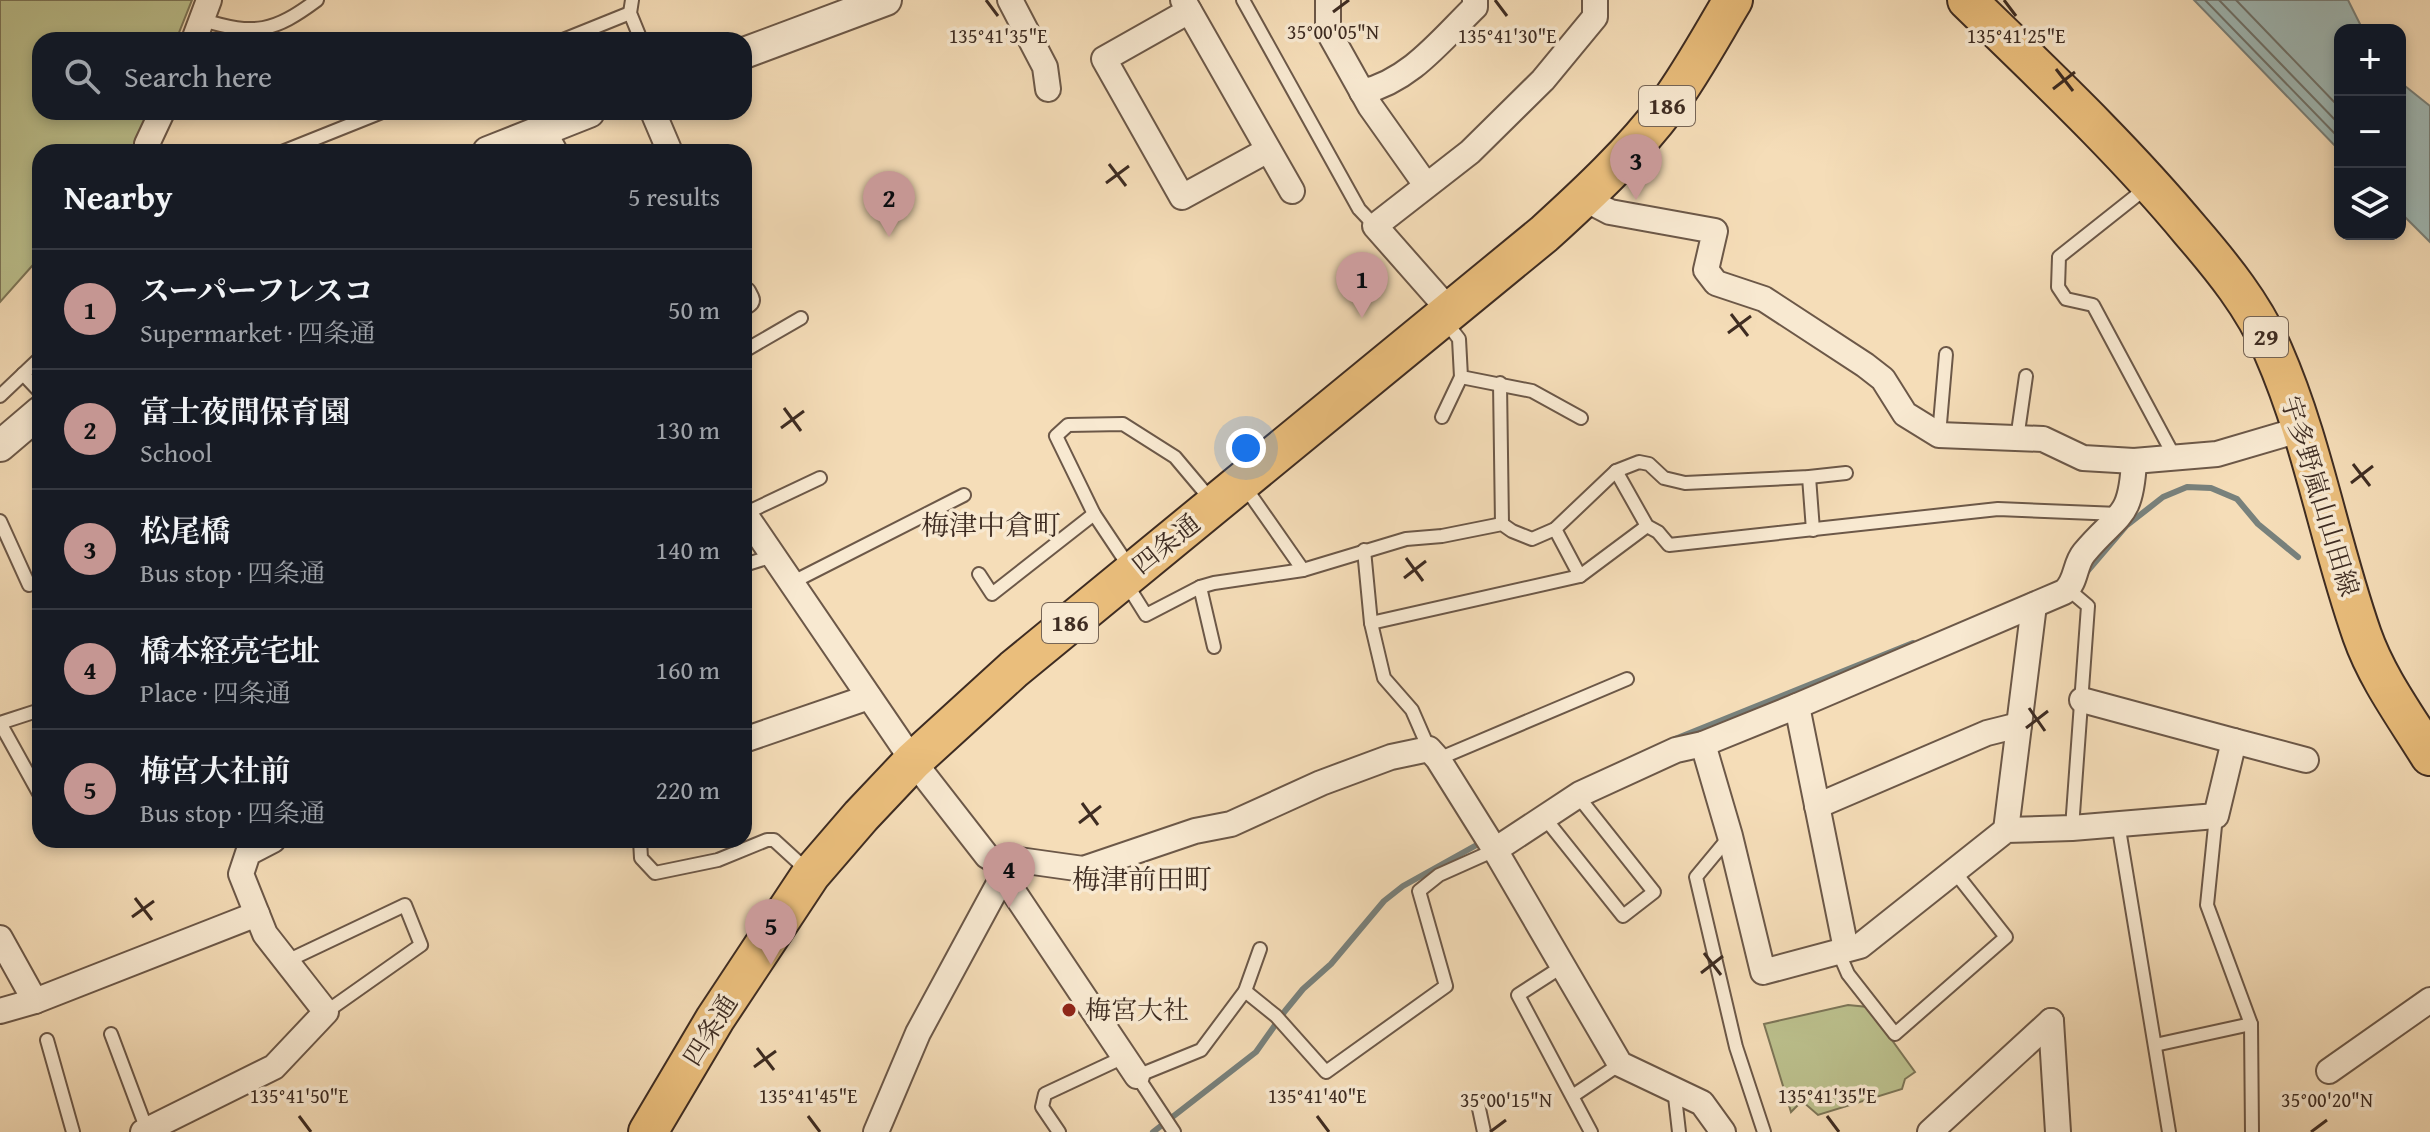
<!DOCTYPE html>
<meta charset="utf-8">
<style>
body{margin:0;font-family:"Gentium Book Plus","Noto Serif JP",serif;background:#242831;color:#f1f3f6}
.controls{position:absolute;right:24px;top:24px;display:grid;overflow:hidden;border-radius:16px;box-shadow:0 4px 12px #0003}
.controls button{width:72px;height:72px;display:grid;place-items:center;padding:0;border:0;border-bottom:2px solid #363941;background:#171b24;color:#f1f3f6;font:40px sans-serif}
.you{position:absolute;left:1246px;top:448px;width:28px;height:28px;margin:-20px;border:6px solid #fff;border-radius:50%;background:#1a73e8;box-shadow:0 0 0 12px #1a73e833}
.badge{display:grid;place-items:center;width:52px;height:52px;border-radius:50%;background:#c59692;color:#111;font-size:26px;font-weight:700}
.pin{position:absolute;translate:-50% -66px;filter:drop-shadow(0 2px 4px #0008)}
.pin::after{content:'';position:absolute;top:42px;width:28px;height:24px;background:inherit;clip-path:polygon(0 0,100% 0,50% 100%)}
.list{margin:0;padding:0;list-style:none}
h2{display:flex;justify-content:space-between;align-items:center;height:104px;margin:0;padding:0 32px;font-size:34px}
h2 small{font-size:26px;font-weight:400;color:#9ea1a6}
.list li{display:grid;grid-template-columns:52px 1fr auto;gap:24px;align-items:center;box-sizing:border-box;height:120px;padding:0 32px;border-top:2px solid #363941}
.list b{display:block;font-size:30px;white-space:nowrap}
.list p{margin:0;font-size:26px;white-space:nowrap;color:#9ea1a6}
.list em{font-size:26px;font-style:normal;color:#9ea1a6}
.icon{flex:none;width:44px;height:44px;fill:none;stroke:currentColor;stroke-width:2;stroke-linecap:round;stroke-linejoin:round}
.map{position:relative;flex:none;width:2430px;height:1132px;overflow:hidden}
.search{position:absolute;background:#171b24;box-shadow:0 4px 12px #0003;left:32px;top:32px;width:720px;height:88px;display:flex;align-items:center;gap:20px;box-sizing:border-box;padding:0 28px;border-radius:24px;color:#9ea1a6;font-size:30px}
.panel{position:absolute;background:#171b24;box-shadow:0 4px 12px #0003;left:32px;top:144px;width:720px;height:704px;border-radius:24px}
.map>svg:first-child{display:block}
.green{fill:#bcc18e;stroke:#7d7658;stroke-width:2}
.water{fill:#9fbab8;stroke:#78817c;stroke-width:2}
.lines{fill:none;stroke-linecap:round;stroke-linejoin:round}
.shore{stroke:#6e736d;stroke-width:2}
.stream{stroke:#78817c;stroke-width:6}
.service-casing{stroke:#6c5848;stroke-width:16}
.minor-casing{stroke:#6c5848;stroke-width:28}
.tertiary-casing{stroke:#6c5848;stroke-width:34}
.primary-casing{stroke:#3e2c22;stroke-width:42}
.service{stroke:#f8e9d1;stroke-width:12}
.minor{stroke:#f8e9d1;stroke-width:24}
.tertiary{stroke:#f8e9d1;stroke-width:30}
.primary{stroke:#eabe7c;stroke-width:38}
.ticks{fill:none;stroke:#3e2c22;stroke-width:3}
.poi-dot{fill:#8f2418;stroke:#f8e9d1;stroke-width:3}
.labels{text-anchor:middle;stroke-width:7;stroke-linejoin:round;paint-order:stroke}
.shield{fill:#f8e9d1;stroke:#766556;stroke-width:2}
.shield-label{font-size:24px;font-weight:bold;fill:#3e2c22}
.street-label{font-size:26px;fill:#3e2c22;stroke:#f8e9d1}
.poi-label{font-size:26px;fill:#3e2c22;stroke:#f8e9d1;text-anchor:start}
.neighbourhood-label{font-size:28px;fill:#3e2c22;stroke:#f8e9d1}
.ticks-label{font-size:20px;text-anchor:middle;fill:#3e2c22;stroke:#f8e9d1;stroke-width:7;stroke-linejoin:round;paint-order:stroke}
</style>
<div class="map">
<svg width="2430" height="1132" viewBox="0 0 2430 1132">
<rect width="100%" height="100%" fill="#f5ddb8"/>
<filter id="stains"><feTurbulence type="fractalNoise" baseFrequency=".0025" numOctaves="4"/><feColorMatrix values="0 0 0 0 .2 0 0 0 0 .09 0 0 0 0 .02 0 0 0 .5 -.17"/></filter>
<radialGradient id="worn" r=".72"><stop offset=".6" stop-color="#630" stop-opacity="0"/><stop offset="1" stop-color="#630" stop-opacity=".3"/></radialGradient>
<g class="green">
<polygon points="0,0 192,0 176,40 40,40 40,112 148,112 136,142 128,152 40,152 40,257 0,302"/>
<polygon points="1848,1005 1868,1007 1915,1072 1905,1079 1902,1089 1818,1115 1802,1101 1791,1112 1764,1024"/>
</g>
<g class="water">
<polygon points="2194,0 2348,0 2363,30 2340,30 2340,151"/>
<polygon points="2400,82 2430,106 2430,242 2400,212"/>
</g>
<g class="lines">
<g class="shore">
<polyline points="2205,0 2340,139"/>
<polyline points="2219,0 2340,125"/>
<polyline points="2236,0 2340,108"/>
</g>
<g class="stream">
<polyline points="2085,574 2126,526 2163,497 2187,487 2211,488 2237,499 2258,524 2298,557"/>
<polyline points="1675,739 1913,643"/>
<polyline points="1153,1132 1256,1052 1285,1011 1303,989 1331,964 1384,901 1403,886 1482,842"/>
</g>
<defs>
<g id="service">
<polyline points="632,0 630,13 641,40"/>
<polyline points="1243,0 1359,209 1375,226"/>
<path d="M203,20C255,36 274,32 317,0"/>
<polyline points="563,40 630,13"/>
<polyline points="282,152 382,112"/>
<polyline points="2146,188 2059,257 2058,287 2066,299 2093,305 2174,456"/>
<polyline points="1446,322 1459,339 1461,377 1532,391 1581,418"/>
<polyline points="744,351 801,318"/>
<polyline points="23,374 40,392"/>
<polyline points="1500,383 1502,524"/>
<polyline points="0,396 40,358"/>
<polyline points="1442,417 1461,377"/>
<polyline points="1939,435 1946,354"/>
<polyline points="2017,439 2026,376"/>
<polyline points="1616,471 1647,526 1658,532 1669,545 1998,509 2119,514"/>
<polyline points="1809,477 1813,530"/>
<polyline points="1245,487 1303,570"/>
<polyline points="744,514 820,478"/>
<polyline points="0,521 29,585"/>
<polyline points="1555,529 1580,576"/>
<polyline points="1364,550 1371,623 1384,678 1412,710 1429,749"/>
<polyline points="744,565 773,556"/>
<polyline points="1130,568 1094,514 1056,436 1068,425 1123,424 1175,457 1212,501"/>
<polyline points="979,574 992,594 1094,514"/>
<polyline points="791,583 964,495"/>
<polyline points="1126,583 1146,615 1200,587 1214,583 1303,570 1406,539 1442,536 1502,524 1512,531 1532,539 1555,529 1616,471 1639,462 1649,464 1664,478 1685,483 1809,477 1846,473"/>
<polyline points="1200,587 1214,647"/>
<polyline points="2068,589 2088,606 2072,828"/>
<polyline points="1371,623 1580,576 1647,526"/>
<polyline points="40,710 0,723 40,795"/>
<polyline points="1438,759 1627,679"/>
<polyline points="2216,816 2207,905 2251,1024 2252,1132"/>
<polyline points="1544,817 1623,916 1654,892 1577,795"/>
<polyline points="2118,823 2169,1132"/>
<polyline points="1730,836 1696,877 1736,1047 1764,1132"/>
<polyline points="640,840 641,858 655,873 718,860 767,840 774,840 809,872"/>
<polyline points="1838,951 1848,974 1895,1034 2006,937 1954,871"/>
<polyline points="287,961 405,905 421,945 326,1012"/>
<polyline points="1563,966 1518,995 1591,1132"/>
<polyline points="1245,991 1276,1016 1326,1072 1446,986 1419,891 1439,875 1495,850"/>
<polyline points="111,1034 147,1130"/>
<polyline points="47,1040 73,1132"/>
<polyline points="2155,1045 2251,1024"/>
<polyline points="1674,1088 1679,1132"/>
<polyline points="1574,1095 1620,1064"/>
<polyline points="1478,1104 1484,1132"/>
<polyline points="1059,1132 1042,1107 1045,1094 1124,1057"/>
<polyline points="1174,1132 1137,1076 1201,1050 1245,991 1260,949"/>
</g>
<g id="minor">
<polyline points="1010,0 1045,67 1048,89"/>
<polyline points="1183,0 1292,191"/>
<polyline points="1328,0 1328,31 1370,106 1426,185"/>
<polyline points="1189,11 1104,59 1182,197 1268,150"/>
<polyline points="194,40 209,0"/>
<path d="M1362,92C1410,81 1441,40 1475,7V0"/>
<polyline points="653,112 670,152"/>
<polyline points="543,130 555,152"/>
<polyline points="151,152 147,144 162,112"/>
<polyline points="1583,198 1610,212 1715,231 1706,270 1716,283 1764,299 1865,365 1883,379 1905,414 1939,435 2043,439 2083,458 2134,461 2217,454 2302,429"/>
<polyline points="744,294 747,300 744,302"/>
<polyline points="1449,310 1375,226 1470,152 1543,80 1595,17 1595,0"/>
<polyline points="744,513 913,761 987,856 999,863 1019,860 1083,869 1195,831 1231,824 1321,783 1391,757 1429,749 1438,759 1495,850"/>
<polyline points="1797,706 1846,949"/>
<polyline points="744,740 869,697"/>
<polyline points="2234,741 2306,760"/>
<polyline points="1703,744 1730,836 1763,972 1860,946 2006,830 2072,828 2216,816 2234,741 2082,700"/>
<polyline points="1817,806 1987,733 2019,725"/>
<polyline points="2006,830 2034,605"/>
<polyline points="1003,876 1137,1076"/>
<polyline points="0,938 35,1001"/>
<polyline points="0,1011 35,1001 257,914"/>
<polyline points="2051,1021 2058,1132"/>
<polyline points="2329,1071 2430,1000"/>
<polyline points="143,1132 274,1067 326,1012 265,934 241,874 248,853 273,840"/>
<polyline points="876,1132 918,1033 1003,876 999,863"/>
<path d="M1723,1132L1702,1103L1620,1064L1495,850L1580,794L1676,750L1703,744L1797,706L2064,592C2077,582 2074,565 2084,553C2118,512 2131,521 2134,461"/>
<polyline points="1930,1132 2051,1021"/>
</g>
<g id="tertiary">
<polyline points="744,53 886,0"/>
<polyline points="488,152 589,112"/>
<polyline points="0,446 40,412"/>
</g>
<g id="primary">
<path d="M1967,0C2044,75 2122,148 2191,231C2222,267 2254,306 2273,351C2313,442 2329,541 2362,635C2377,678 2406,717 2430,756"/>
<path d="M648,1132L715,1019L811,874L861,816L913,761L1014,669L1544,234C1588,194 1633,152 1668,105C1692,72 1712,35 1733,0"/>
</g>
</defs>
<use href="#service" class="service-casing"/>
<use href="#minor" class="minor-casing"/>
<use href="#tertiary" class="tertiary-casing"/>
<use href="#primary" class="primary-casing"/>
<use href="#service" class="service"/>
<use href="#minor" class="minor"/>
<use href="#tertiary" class="tertiary"/>
<use href="#primary" class="primary"/>
</g>
<path class="ticks" d="M986,0L998,16M1495,0L1507,16M2004,0L2016,16M1333,12L1349,0M2056,69L2073,91M2053,89L2075,72M1109,164L1126,186M1106,183L1129,166M1731,314L1748,336M1728,333L1751,316M784,408L801,431M781,428L804,411M2353,464L2370,486M2351,483L2373,466M1406,558L1423,581M1404,578L1426,561M2029,708L2045,731M2026,728L2048,711M1082,803L1098,825M1079,823L1101,806M135,898L152,920M132,917L154,901M1704,953L1721,975M1701,973L1723,956M757,1048L774,1070M754,1067L776,1051M299,1116L311,1132M808,1116L820,1132M1317,1116L1329,1132M1827,1116L1839,1132M1490,1132L1506,1120M2311,1132L2327,1120"/>
<circle class="poi-dot" cx="1069" cy="1010" r="8"/>
<g class="labels">
<g class="shield">
<rect x="1639" y="86" width="56" height="40" rx="6"/>
<rect x="2244" y="317" width="44" height="40" rx="6"/>
<rect x="1042" y="603" width="56" height="40" rx="6"/>
</g>
<g class="shield-label">
<text x="1667" y="114">186</text>
<text x="2266" y="345">29</text>
<text x="1070" y="631">186</text>
</g>
<g class="street-label">
<text transform="translate(2320 496) rotate(73)" y="9">宇多野嵐山山田線</text>
<text transform="translate(1166 544) rotate(-39)" y="9">四条通</text>
<text transform="translate(710 1030) rotate(-58)" y="9">四条通</text>
</g>
<g class="poi-label">
<text x="1085" y="1019">梅宮大社</text>
</g>
<g class="neighbourhood-label">
<text x="991" y="535">梅津中倉町</text>
<text x="1142" y="889">梅津前田町</text>
</g>
</g>
<g class="ticks-label">
<text x="1333" y="39">35°00'05"N</text>
<text x="2016" y="43">135°41'25"E</text>
<text x="998" y="43">135°41'35"E</text>
<text x="1507" y="43">135°41'30"E</text>
<text x="299" y="1103">135°41'50"E</text>
<text x="808" y="1103">135°41'45"E</text>
<text x="1317" y="1103">135°41'40"E</text>
<text x="1827" y="1103">135°41'35"E</text>
<text x="1506" y="1107">35°00'15"N</text>
<text x="2327" y="1107">35°00'20"N</text>
</g>
<rect width="100%" height="100%" filter="url(#stains)"/>
<rect width="100%" height="100%" fill="url(#worn)"/>
</svg>
<div class="controls">
<button>+</button>
<button>−</button>
<button><svg class="icon" aria-label="layers" viewBox="0 0 24 24"><path d="M12 4l9 5-9 5-9-5zM3 14l9 5 9-5"/></svg></button>
</div>
<div class="you"></div>
<div class="pin badge" style="left:1362px;top:318px">1</div>
<div class="pin badge" style="left:889px;top:237px">2</div>
<div class="pin badge" style="left:1636px;top:200px">3</div>
<div class="pin badge" style="left:1009px;top:908px">4</div>
<div class="pin badge" style="left:771px;top:965px">5</div>
<div class="search"><svg class="icon" aria-label="search" viewBox="0 0 24 24"><circle cx="10" cy="10" r="6"/><path d="M15 15l6 6"/></svg>Search here</div>
<section class="panel">
<h2>Nearby<small>5 results</small></h2>
<ul class="list">
<li><span class="badge">1</span><div><b>スーパーフレスコ</b><p>Supermarket · 四条通</p></div><em>50 m</em></li>
<li><span class="badge">2</span><div><b>富士夜間保育園</b><p>School</p></div><em>130 m</em></li>
<li><span class="badge">3</span><div><b>松尾橋</b><p>Bus stop · 四条通</p></div><em>140 m</em></li>
<li><span class="badge">4</span><div><b>橋本経亮宅址</b><p>Place · 四条通</p></div><em>160 m</em></li>
<li><span class="badge">5</span><div><b>梅宮大社前</b><p>Bus stop · 四条通</p></div><em>220 m</em></li>
</ul>
</section>
</div>
